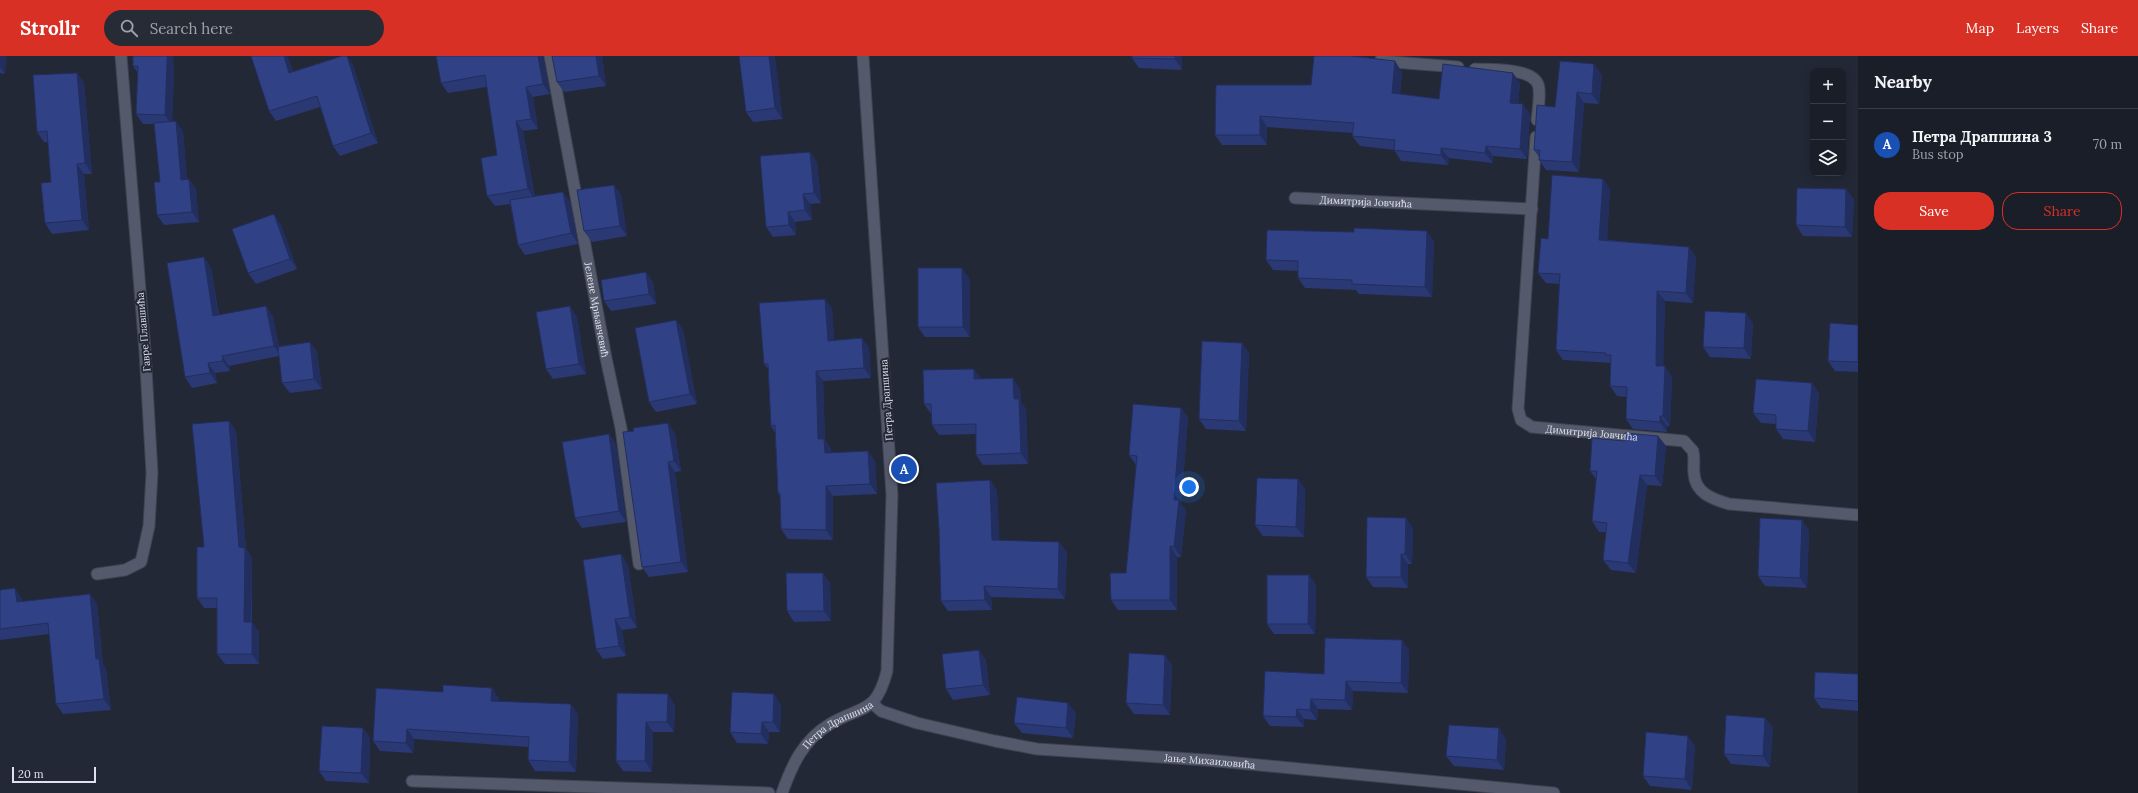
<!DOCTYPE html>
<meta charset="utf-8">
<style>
body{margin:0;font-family:Lora,serif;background:#272b35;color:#f1f3f6}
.controls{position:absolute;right:12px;top:12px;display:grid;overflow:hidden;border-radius:8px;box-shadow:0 2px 10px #0003}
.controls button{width:36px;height:36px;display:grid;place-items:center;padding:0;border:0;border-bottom:1px solid #383c46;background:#1a1e29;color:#f1f3f6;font:20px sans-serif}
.scale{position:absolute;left:12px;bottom:10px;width:84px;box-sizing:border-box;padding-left:4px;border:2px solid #dee2ec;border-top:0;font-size:11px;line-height:14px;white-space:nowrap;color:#dee2ec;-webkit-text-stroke:3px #232837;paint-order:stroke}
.you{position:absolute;left:1189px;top:431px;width:14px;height:14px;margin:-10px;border:3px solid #fff;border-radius:50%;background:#1a73e8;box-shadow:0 0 0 6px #1a73e833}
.badge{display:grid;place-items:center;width:26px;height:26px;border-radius:50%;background:#d93025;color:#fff;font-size:13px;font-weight:700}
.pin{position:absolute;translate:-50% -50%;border:2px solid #fff;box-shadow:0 1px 4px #0006}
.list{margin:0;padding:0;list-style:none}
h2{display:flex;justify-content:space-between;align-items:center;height:52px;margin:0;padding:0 16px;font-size:17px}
h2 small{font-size:13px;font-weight:400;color:#9fa2a8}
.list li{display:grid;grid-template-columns:26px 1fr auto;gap:12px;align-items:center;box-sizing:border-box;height:72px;padding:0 16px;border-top:1px solid #383c46}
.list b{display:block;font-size:15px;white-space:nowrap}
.list p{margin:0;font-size:13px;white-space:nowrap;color:#9fa2a8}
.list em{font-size:13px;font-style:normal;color:#9fa2a8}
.actions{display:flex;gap:8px;padding:12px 16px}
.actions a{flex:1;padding:9px 0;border:1px solid #d93025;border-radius:16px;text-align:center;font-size:14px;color:#d93025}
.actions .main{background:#d93025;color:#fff}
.icon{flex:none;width:22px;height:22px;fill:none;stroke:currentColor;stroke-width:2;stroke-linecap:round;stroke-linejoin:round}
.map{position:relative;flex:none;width:1858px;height:737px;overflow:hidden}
header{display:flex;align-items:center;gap:24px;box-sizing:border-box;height:56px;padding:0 20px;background:#d93025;color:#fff}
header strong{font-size:19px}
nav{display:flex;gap:22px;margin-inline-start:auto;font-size:14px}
.search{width:280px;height:36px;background:#272b35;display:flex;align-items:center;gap:10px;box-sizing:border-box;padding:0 14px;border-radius:22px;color:#9fa2a8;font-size:15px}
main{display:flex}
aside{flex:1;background:#1a1e29}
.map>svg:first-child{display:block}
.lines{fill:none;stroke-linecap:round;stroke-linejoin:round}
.minor-casing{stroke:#3e434f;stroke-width:13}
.tertiary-casing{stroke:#3e434f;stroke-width:13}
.minor{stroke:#545a6b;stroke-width:11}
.tertiary{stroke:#545a6b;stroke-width:11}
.wall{fill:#2a3873}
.shaded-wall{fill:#222e5e}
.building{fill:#314186;stroke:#222e5e}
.labels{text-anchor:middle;stroke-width:4;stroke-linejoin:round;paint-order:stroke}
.street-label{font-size:10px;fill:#dee2ec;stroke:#232837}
</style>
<header>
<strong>Strollr</strong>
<div class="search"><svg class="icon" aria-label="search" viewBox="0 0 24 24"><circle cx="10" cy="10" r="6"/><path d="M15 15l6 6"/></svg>Search here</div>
<nav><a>Map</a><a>Layers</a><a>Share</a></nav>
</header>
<main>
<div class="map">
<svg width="1858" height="737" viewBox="0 0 1858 737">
<rect width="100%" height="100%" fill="#232837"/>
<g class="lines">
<defs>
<g id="minor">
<path id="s1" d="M550,0L606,302L621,372L639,508"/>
<polyline points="1380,5 1458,11"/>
<path d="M1475,13C1492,14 1538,11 1539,33C1540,43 1538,54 1537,64"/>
<path id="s2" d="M1536,81L1518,353L1521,364L1532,371L1684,385L1693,395C1695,403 1693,410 1694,417C1695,437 1712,443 1729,448L1858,459"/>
<path id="s3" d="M1295,142L1532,153"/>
<polyline points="97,518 125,514 141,506 149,470 152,417 145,295 121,0"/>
<path id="s4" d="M872,647L881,655L917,667L995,685L1037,693L1206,704L1554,737"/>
<polyline points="412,725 769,737"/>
</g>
<g id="tertiary">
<path id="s5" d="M782,737C792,709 803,684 830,668C863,649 876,658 887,615L892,439L863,0"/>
</g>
</defs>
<use href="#minor" class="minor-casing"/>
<use href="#tertiary" class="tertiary-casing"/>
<use href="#minor" class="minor"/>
<use href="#tertiary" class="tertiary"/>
</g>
<g class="wall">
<polygon points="0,0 5,18 0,17"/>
<polygon points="133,0 173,0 174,18 172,66 183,75 187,123 189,123 196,133 199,166 164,169 157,159 160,126 154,68 143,68 136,58 138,17 133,10"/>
<polygon points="436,0 544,0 543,1 550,38 533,41 538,73 523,75 535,141 563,136 570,146 578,188 525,199 518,189 510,148 495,150 487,140 497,99 487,31 448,37 441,27"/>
<polygon points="602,0 606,30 564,36 557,26"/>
<polygon points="739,0 783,63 753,66 746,56"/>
<polygon points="1182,0 1182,14 1139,12 1132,2"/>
<polygon points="288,2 293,16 353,9 378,87 340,100 333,90 320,51 276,65 269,55"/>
<polygon points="1402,16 1400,38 1439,43 1520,27 1518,48 1530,58 1527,103 1493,100 1493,107 1449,102 1448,109 1401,105 1394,94 1360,90 1352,80 1353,77 1267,71 1267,89 1222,89 1215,79 1311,29"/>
<polygon points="77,17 84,27 92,118 84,118 89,174 52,178 45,167 51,126 48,86 44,86 37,76"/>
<polygon points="1602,19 1599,48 1584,47 1579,116 1546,114 1539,104 1539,101 1534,94 1555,51"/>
<polygon points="810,96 817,106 821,147 810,148 812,164 795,166 796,179 773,181 766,171"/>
<polygon points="1603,123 1610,133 1607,184 1689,191 1696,201 1693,247 1665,245 1663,310 1672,321 1670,370 1667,370 1667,376 1633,373 1626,363 1627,341 1617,340 1610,330 1611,307 1563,304 1556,294 1559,228 1546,227 1538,217 1548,183"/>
<polygon points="614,129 621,139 627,180 592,186 584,175"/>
<polygon points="1846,133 1854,144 1852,181 1803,180 1796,169"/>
<polygon points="281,169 297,213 256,228 248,217"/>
<polygon points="1434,185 1432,241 1359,238 1356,234 1305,232 1298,222 1298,215 1273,214 1266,204"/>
<polygon points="204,201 211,212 219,259 266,250 273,261 279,290 310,286 317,296 322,333 290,337 282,327 279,300 229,310 230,315 215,317 217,327 192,332 185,321"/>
<polygon points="970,223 970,281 925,281 918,271"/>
<polygon points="653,226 656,248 611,255 604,245"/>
<polygon points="825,243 832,253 834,284 862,282 869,292 871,322 823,325 825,384 831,393 831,397 868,395 875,405 877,438 833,440 833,484 788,483 781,473 780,441 778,437 775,377 771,370 768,313 764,308"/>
<polygon points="577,261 586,318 553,323 546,313"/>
<polygon points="676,264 683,274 697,348 656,356 649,346"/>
<polygon points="1753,267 1751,303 1710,301 1703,291"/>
<polygon points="1858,269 1858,316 1835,315 1828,305"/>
<polygon points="1242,287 1249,297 1246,375 1206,373 1199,363"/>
<polygon points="981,323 1020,333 1021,346 1026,353 1028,408 983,409 976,399 976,378 939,379 932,369 931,358 924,348"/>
<polygon points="1812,327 1819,337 1815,386 1783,383 1776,373 1776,368 1761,367 1753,357"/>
<polygon points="1181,352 1188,362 1181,448 1186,454 1181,501 1177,501 1177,554 1118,554 1111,544 1126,517 1136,409 1129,399"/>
<polygon points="229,365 236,375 246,492 252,502 252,566 259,576 259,608 225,608 217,598 217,552 204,552 197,542 204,491"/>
<polygon points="675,377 681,415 675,416 688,516 649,521 642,511"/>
<polygon points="609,378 616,389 626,466 582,472 575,462"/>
<polygon points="1658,380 1666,390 1662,430 1647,429 1636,517 1611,514 1603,504 1606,476 1599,476 1592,465 1596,423 1590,415 1625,385"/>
<polygon points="1298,423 1305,433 1304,481 1263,480 1255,469"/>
<polygon points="990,424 997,434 999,484 1067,496 1065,543 991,541 992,554 948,555 941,545"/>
<polygon points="1413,472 1412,508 1408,508 1408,532 1373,531 1366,521"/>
<polygon points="1809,474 1807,532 1765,530 1758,520"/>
<polygon points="621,498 628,509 637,572 622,574 626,600 603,603 596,593"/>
<polygon points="1309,519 1316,529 1315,578 1274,578 1267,568"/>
<polygon points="830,527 831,565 794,566 787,555"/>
<polygon points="0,534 22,543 22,545 97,548 103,608 106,613 111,654 63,658 56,648 49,578 0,584"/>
<polygon points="1402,584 1409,594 1408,637 1353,635 1352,654 1318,653 1317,664 1304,663 1304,671 1270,670 1263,660 1324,618"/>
<polygon points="979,594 986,604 990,639 953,644 946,633"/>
<polygon points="1172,609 1170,659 1134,658 1126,647"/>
<polygon points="1858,618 1858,655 1821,652 1814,642"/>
<polygon points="492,632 499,643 499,645 578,658 576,716 535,715 528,704 529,691 414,683 413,697 380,695 373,685 443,636"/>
<polygon points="617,637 675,649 674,676 653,676 652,716 623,715 616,705"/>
<polygon points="774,638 781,649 780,676 769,676 768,688 737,687 730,676"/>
<polygon points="1076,657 1073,682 1022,677 1014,667"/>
<polygon points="1765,662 1773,672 1770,711 1731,708 1724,698"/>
<polygon points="363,672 370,682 369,727 326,725 319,715"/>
<polygon points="1506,683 1504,714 1454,710 1446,700"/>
<polygon points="1695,690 1692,734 1650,730 1643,720"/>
</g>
<g class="shaded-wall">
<polygon points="0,0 7,0 5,18 0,11"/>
<polygon points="167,0 173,0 174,18 172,69 165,59"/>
<polygon points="284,0 287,0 288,2 296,27 289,17"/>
<polygon points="347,0 353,9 378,87 371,77"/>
<polygon points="538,0 544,0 543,1 550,38 543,28"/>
<polygon points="596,0 602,0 606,30 599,20"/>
<polygon points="769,0 775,0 783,63 775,52"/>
<polygon points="1175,0 1182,0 1182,14 1175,3"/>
<polygon points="1395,5 1402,16 1399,48 1392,37"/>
<polygon points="1594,8 1602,19 1599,48 1592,38"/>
<polygon points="77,17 84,27 92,118 85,107"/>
<polygon points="1513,17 1520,27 1517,57 1510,47"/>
<polygon points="526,31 533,41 538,73 531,63"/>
<polygon points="1577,36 1584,47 1579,116 1572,106"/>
<polygon points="1523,48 1530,58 1527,103 1520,93"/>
<polygon points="1260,60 1267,71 1267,89 1260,79"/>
<polygon points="176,65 183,75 188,134 181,124"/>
<polygon points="516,65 523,75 535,144 528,133"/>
<polygon points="1486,90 1493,100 1493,107 1485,97"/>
<polygon points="1441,92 1449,102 1448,109 1441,99"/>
<polygon points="810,96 817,106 821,147 814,137"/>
<polygon points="77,108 84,118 89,174 82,164"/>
<polygon points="189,123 196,133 199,166 192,156"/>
<polygon points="1603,123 1610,133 1606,194 1599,184"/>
<polygon points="614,129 621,139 627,180 620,170"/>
<polygon points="1846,133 1854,144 1852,181 1845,171"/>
<polygon points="563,136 570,146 578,188 571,177"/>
<polygon points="803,138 810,148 812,164 805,154"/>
<polygon points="788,156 795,166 796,179 789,169"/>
<polygon points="274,158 281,169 297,213 290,203"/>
<polygon points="1427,175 1434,185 1432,241 1425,231"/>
<polygon points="1689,191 1696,201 1693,247 1686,237"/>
<polygon points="204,201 211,212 220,271 213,260"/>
<polygon points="962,212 970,223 970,281 963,271"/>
<polygon points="646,216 653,226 656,248 649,238"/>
<polygon points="1657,235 1665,245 1663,320 1656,310"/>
<polygon points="825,243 832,253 835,295 828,285"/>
<polygon points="266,250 273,261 281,300 274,290"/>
<polygon points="570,250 577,261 586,318 579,308"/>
<polygon points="1746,257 1753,267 1751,303 1744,292"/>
<polygon points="676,264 683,274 697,348 690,338"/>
<polygon points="862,282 869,292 871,322 864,312"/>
<polygon points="310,286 317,296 322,333 314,323"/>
<polygon points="1242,287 1249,297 1246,375 1239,365"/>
<polygon points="222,300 229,310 230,315 223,305"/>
<polygon points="208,307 215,317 217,327 210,317"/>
<polygon points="1665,310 1672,321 1670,370 1663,360"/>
<polygon points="974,313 981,323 974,323"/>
<polygon points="816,315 823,325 825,384 831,393 831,407 825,397 818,383"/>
<polygon points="1013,322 1020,333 1021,346 1026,353 1028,408 1021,397 1014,343"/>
<polygon points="1812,327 1819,337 1815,386 1808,375"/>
<polygon points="1181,352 1188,362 1181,448 1186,454 1181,501 1174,491 1174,444"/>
<polygon points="1660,360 1667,370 1667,376 1660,366"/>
<polygon points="229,365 236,375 246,492 252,502 251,576 244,566 239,491"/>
<polygon points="668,367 675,377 681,415 674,405"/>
<polygon points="609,378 616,389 626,466 619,455"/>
<polygon points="1658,380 1666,390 1662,430 1655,420"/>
<polygon points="868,395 875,405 877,438 870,428"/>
<polygon points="668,406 675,416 688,516 681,506"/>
<polygon points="1640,419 1647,429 1636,517 1628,507"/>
<polygon points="1298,423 1305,433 1304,481 1296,471"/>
<polygon points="990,424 997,434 1000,494 992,484"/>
<polygon points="826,430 833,440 833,484 826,474"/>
<polygon points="1406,462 1413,472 1412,508 1405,498"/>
<polygon points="1802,464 1809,474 1807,532 1800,522"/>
<polygon points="1059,486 1067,496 1065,543 1058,533"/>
<polygon points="1170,490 1177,501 1177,554 1170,544"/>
<polygon points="621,498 628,509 637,572 630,561"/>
<polygon points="1401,498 1408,508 1408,532 1401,521"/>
<polygon points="823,517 830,527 831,565 824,555"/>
<polygon points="1309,519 1316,529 1315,578 1308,568"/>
<polygon points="984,530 991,541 992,554 985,544"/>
<polygon points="15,532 22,543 24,556 17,546"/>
<polygon points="90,538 97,548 103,608 106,613 111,654 104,643 96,603"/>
<polygon points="615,563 622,574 626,600 619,590"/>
<polygon points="252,566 259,576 259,608 252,598"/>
<polygon points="1402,584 1409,594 1408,637 1401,627"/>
<polygon points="979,594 986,604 990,639 983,629"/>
<polygon points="1165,599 1172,609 1170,659 1163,649"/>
<polygon points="1346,625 1353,635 1352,654 1345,644"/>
<polygon points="492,632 499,643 498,655 491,645"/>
<polygon points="668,638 675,649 674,676 667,666"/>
<polygon points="774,638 781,649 780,676 773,666"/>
<polygon points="1311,643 1318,653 1317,664 1310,654"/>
<polygon points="1068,647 1076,657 1073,682 1066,672"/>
<polygon points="571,648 578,658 576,716 569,706"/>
<polygon points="1297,653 1304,663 1304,671 1296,661"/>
<polygon points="1765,662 1773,672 1770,711 1763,700"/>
<polygon points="646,666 653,676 652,716 645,705"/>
<polygon points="762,666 769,676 768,688 761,678"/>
<polygon points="363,672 370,682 369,727 361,717"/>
<polygon points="1499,672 1506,683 1504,714 1497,704"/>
<polygon points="407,673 414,683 413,697 406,687"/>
<polygon points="1688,680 1695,690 1692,734 1685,723"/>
</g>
<g class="building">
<polygon points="133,0 167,0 167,8 165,59 136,58 138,10 133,10"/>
<polygon points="251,0 284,0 289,17 342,0 347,0 371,77 333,90 317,40 269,55"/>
<polygon points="436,0 538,0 543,28 526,31 531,63 516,65 528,133 487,140 481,102 497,99 485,19 441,27"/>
<polygon points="552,0 596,0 599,20 557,26"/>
<polygon points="739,0 769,0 775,52 746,56"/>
<polygon points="1132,0 1175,0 1175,3 1132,2"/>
<polygon points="1314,0 1351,0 1395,5 1392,37 1439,43 1443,8 1513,17 1510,47 1523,48 1520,93 1486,90 1485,97 1441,92 1441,99 1394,94 1395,84 1352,80 1354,67 1260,60 1260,79 1215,79 1216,29 1311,29"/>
<polygon points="1560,5 1594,8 1592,38 1577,36 1572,106 1539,104 1540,94 1534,94 1537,49 1555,51"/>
<polygon points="77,17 85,107 77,108 82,164 45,167 41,127 51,126 47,75 37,76 33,19"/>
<polygon points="176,65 181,124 189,123 192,156 157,159 154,126 160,126 154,67"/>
<polygon points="810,96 814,137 803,138 805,154 788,156 789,169 766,171 760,100"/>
<polygon points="1552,119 1603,123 1599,184 1689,191 1686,237 1657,235 1656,310 1665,310 1663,360 1660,360 1660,366 1626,363 1627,331 1610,330 1611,299 1606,299 1606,297 1556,294 1560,218 1538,217 1541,182 1548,183"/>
<polygon points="614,129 620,170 584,175 577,134"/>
<polygon points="1797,132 1846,133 1845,171 1796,169"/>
<polygon points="563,136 571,177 518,189 510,144"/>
<polygon points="274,158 290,203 248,217 232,173"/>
<polygon points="1354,172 1427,175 1425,231 1352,228 1352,224 1298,222 1298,205 1266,204 1267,174 1354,176"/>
<polygon points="204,201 213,260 266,250 274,290 222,300 223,305 208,307 210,317 185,321 167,207"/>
<polygon points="918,212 962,212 963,271 918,271"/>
<polygon points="646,216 649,238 604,245 601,224"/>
<polygon points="825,243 828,285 862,282 864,312 816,315 818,383 824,383 825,397 868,395 870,428 826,430 826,474 781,473 780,437 778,437 775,369 771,370 768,308 764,308 759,247"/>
<polygon points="570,250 579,308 546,313 536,256"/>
<polygon points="1705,255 1746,257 1744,292 1703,291"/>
<polygon points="676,264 690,338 649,346 635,272"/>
<polygon points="1830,267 1858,269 1858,306 1828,305"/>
<polygon points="1202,285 1242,287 1239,365 1199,363"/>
<polygon points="310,286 314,323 282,327 278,291"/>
<polygon points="974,313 974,323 1013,322 1014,343 1019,343 1021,397 976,399 976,368 932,369 931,348 924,348 923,314"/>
<polygon points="1756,323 1812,327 1808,375 1776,373 1776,359 1753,357"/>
<polygon points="1133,348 1181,352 1174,444 1179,444 1174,491 1170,490 1170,544 1111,544 1110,517 1126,517 1137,400 1129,399"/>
<polygon points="229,365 239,491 245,492 244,566 252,566 252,598 217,598 217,542 197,542 197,491 204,491 192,368"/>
<polygon points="668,367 674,405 668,406 681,506 642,511 623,376 634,375 633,372"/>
<polygon points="1625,377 1658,380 1655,420 1640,419 1628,507 1603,504 1607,467 1592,465 1597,415 1590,415 1592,382 1625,385"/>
<polygon points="609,378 619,455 575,462 562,386"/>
<polygon points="1257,422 1298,423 1296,471 1255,469"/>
<polygon points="990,424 992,484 1059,486 1058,533 984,530 985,544 941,545 939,474 936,427"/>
<polygon points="1367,461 1406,462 1405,498 1401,498 1401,521 1366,521"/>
<polygon points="1760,462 1802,464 1800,522 1758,520"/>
<polygon points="621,498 630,561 615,563 619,590 596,593 583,504"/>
<polygon points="786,517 823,517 824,555 787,555"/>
<polygon points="1267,519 1309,519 1308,568 1267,568"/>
<polygon points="15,532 17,546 90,538 96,603 99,603 104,643 56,648 48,567 0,573 0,534"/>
<polygon points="1325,582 1402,584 1401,627 1346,625 1345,644 1311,643 1310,654 1297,653 1296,661 1263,660 1265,615 1324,618"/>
<polygon points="979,594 983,629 946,633 942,598"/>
<polygon points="1129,597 1165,599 1163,649 1126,647"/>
<polygon points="1815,616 1858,618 1858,645 1814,642"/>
<polygon points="443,629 492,632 491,645 571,648 569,706 528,704 529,681 407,673 406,687 373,685 376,632 443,636"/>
<polygon points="732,636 774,638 773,666 762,666 761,678 730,676"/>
<polygon points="617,637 668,638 667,666 646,666 645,705 616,705"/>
<polygon points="1017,641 1068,647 1066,672 1014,667"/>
<polygon points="1726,659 1765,662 1763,700 1724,698"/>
<polygon points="1449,669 1499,672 1497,704 1446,700"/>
<polygon points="322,670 363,672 361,717 319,715"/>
<polygon points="1646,676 1688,680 1685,723 1643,720"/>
</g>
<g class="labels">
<g class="street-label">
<text dy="4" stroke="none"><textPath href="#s3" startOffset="71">Димитрија Јовчића</textPath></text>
<text dy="4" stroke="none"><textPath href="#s1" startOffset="258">Јелене Мрњавчевић</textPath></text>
<text transform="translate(143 276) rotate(-95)" y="4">Гавре Плавшића</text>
<text transform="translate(886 344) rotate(-94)" y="4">Петра Драпшина</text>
<text dy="4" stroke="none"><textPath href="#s2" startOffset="357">Димитрија Јовчића</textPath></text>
<text dy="4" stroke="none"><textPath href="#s5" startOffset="92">Петра Драпшина</textPath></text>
<text dy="4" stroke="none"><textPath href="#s4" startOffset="346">Јање Михаиловића</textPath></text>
</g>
</g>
</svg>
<div class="controls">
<button>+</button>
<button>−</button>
<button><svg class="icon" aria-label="layers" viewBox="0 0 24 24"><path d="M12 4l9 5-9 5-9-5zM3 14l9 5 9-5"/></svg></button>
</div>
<div class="scale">20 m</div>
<div class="you"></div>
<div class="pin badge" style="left:904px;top:413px;background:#1a4fb4">A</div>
</div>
<aside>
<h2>Nearby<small></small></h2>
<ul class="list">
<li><span class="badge" style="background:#1a4fb4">A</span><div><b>Петра Драпшина 3</b><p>Bus stop</p></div><em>70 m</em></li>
</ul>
<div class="actions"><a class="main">Save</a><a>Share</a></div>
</aside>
</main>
